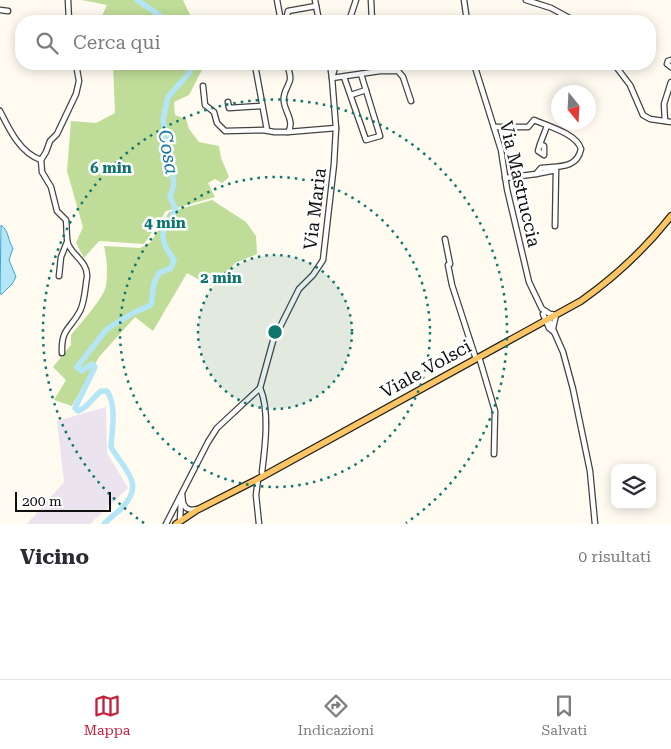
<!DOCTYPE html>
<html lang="it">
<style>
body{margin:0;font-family:"Roboto Serif",serif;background:#f2f2f3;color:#2b2b33}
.controls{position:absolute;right:15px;bottom:15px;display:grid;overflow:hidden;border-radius:10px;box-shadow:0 2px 12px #0003}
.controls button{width:45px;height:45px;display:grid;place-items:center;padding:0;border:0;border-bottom:1px solid #e1e1e2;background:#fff;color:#2b2b33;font:25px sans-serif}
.compass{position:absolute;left:551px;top:85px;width:45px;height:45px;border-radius:50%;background:#fff;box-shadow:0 2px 12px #0003;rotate:162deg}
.scale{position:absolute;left:15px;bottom:12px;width:96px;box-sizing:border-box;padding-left:5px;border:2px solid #0f0f0f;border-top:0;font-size:14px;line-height:18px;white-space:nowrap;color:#0f0f0f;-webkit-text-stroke:4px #fff;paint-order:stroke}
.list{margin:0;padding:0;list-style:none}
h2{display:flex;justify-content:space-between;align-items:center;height:65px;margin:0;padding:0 20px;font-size:21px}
h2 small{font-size:16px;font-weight:400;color:#7c7c81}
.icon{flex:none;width:28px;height:28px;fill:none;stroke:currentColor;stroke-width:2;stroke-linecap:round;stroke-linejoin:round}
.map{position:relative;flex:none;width:671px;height:524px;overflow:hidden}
.search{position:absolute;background:#fff;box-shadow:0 2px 12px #0003;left:15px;right:15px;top:15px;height:55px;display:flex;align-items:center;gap:12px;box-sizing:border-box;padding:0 18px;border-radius:20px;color:#7c7c81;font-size:19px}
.sheet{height:155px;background:#fff}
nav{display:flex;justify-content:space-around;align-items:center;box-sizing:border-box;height:70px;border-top:1px solid #e1e1e2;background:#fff;font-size:14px;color:#7c7c81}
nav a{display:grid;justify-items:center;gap:2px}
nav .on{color:#c4223c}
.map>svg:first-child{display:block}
.industrial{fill:#ebe3ee}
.forest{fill:#bfdc98}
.water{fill:#b4e6f8;stroke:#39a6d1}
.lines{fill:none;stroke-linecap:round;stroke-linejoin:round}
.river{stroke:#b4e6f8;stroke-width:5.5}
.minor-casing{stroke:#424242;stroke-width:7}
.major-casing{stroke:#202020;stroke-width:8}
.minor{stroke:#fff;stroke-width:4.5}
.major{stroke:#fcc564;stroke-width:5.5}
.ring{fill:none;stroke:#0f766e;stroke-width:2.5;stroke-dasharray:2.5 5}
.labels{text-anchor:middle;stroke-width:5;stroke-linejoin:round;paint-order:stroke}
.street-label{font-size:18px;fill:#0f0f0f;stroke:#fff}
.water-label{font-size:19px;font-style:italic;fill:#1477a5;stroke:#fff}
.centre{fill:#0f766e;stroke:#fff;stroke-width:2.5}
.ring-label{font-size:15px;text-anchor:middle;font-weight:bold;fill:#0f766e;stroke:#fff;stroke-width:5;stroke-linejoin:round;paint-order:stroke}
</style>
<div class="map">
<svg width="671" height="524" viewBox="0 0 671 524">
<rect width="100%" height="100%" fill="#fffbf1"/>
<polygon class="industrial" points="106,407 107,453 128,488 90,524 27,524 64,482 57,421"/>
<g class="forest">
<polygon points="82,0 183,0 193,21 109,21 101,18 107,5"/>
<polygon points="113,64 203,64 204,66 189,95 174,102 175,115 186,119 189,129 199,142 219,146 221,158 229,177 222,183 215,179 208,183 215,197 166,211 144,244 99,241 84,258 76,243 83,227 67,171 71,121 96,123 115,113"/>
<path d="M212,200L246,222L256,236L257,254L235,263L221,281L210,286L187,273L153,331L135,317L99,357L72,406L54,400L66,380L53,367L71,345V335C80,324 103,299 106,286C108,273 107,259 104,246L140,248L151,242L169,212Z"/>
</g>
<path class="water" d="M1,225C10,232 7,240 13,248L9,260L16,277L12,284L2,294H0Z"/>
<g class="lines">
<g class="river">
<polyline points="137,0 168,21"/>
<path d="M104,524C109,518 116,514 122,508C146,483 124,470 111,447C112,430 117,405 107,391H101C92,398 88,408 78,411L75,408L95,367L92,364L82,371L77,367L107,329L133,313L151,305L154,283L159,273L171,268L174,260C157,237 161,232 176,210L170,197L174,184L163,120L168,97L190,72L191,64"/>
</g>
<defs>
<g id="minor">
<polyline points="68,0 69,21"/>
<polyline points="277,0 281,21"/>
<polyline points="315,0 319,21"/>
<polyline points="371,0 372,21"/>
<polyline points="464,0 467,21"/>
<polyline points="526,0 551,8 575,21"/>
<polyline points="0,10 8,11"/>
<polyline points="286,21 288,11 316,6"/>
<polyline points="349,21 356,0"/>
<polyline points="671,60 668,61 667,64 671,67"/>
<polyline points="228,64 229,64"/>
<polyline points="251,64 255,65 267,130"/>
<polyline points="330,64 332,78 380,71 398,71 403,77 411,101"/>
<polyline points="474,64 501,150 507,189 529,282 542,309 550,314 556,315 553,328"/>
<polyline points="614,64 630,85 643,115 650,119 671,122"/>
<polyline points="344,77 366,140 380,136 361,74"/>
<path d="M203,86L205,105L214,112L217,123L225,131L263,130L274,132H288C295,122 285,112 284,102C282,93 288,88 290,80C291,75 288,68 287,64"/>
<polyline points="351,95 366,90"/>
<polyline points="228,102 229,108 261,106"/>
<path d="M0,111C9,129 20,153 41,160L46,152L50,141L57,134L76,94L79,81L76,64"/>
<polyline points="665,121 664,104 671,82"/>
<path d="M494,127H528L534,120C548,126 577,134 581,149C577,169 558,166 541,168L536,174L505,178"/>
<polyline points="288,132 336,128"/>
<polyline points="540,144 538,151 544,155 544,146 540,144 547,126"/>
<path d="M41,160L42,172L51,187L57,211L66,220C67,228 66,237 68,244C73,256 88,262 87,277C85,288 85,301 80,311C70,330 61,328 62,353"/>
<polyline points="536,174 556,170 555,226"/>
<polyline points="445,239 450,264 448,265 452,285 476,359"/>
<polyline points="59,276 61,257 67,242"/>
<polyline points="543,314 549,328 554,332"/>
<polyline points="548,318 563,352 573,389 590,471 595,524"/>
<polyline points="479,357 495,411 494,454"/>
<path d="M260,388C270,410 265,448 262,472L263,476"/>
<polyline points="258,479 256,495 259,524"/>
<polyline points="182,494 183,503 186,508 191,510 198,509"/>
<polyline points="180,521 181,499"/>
<polyline points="166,524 208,442 217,428 260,388 273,341 299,289 313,275 323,260 334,164 336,128 332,78 336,64"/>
</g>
<path id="major" d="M176,524L197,510L258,479L581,301C615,277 645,249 671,216"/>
</defs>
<use href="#minor" class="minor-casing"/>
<use href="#major" class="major-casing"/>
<use href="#minor" class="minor"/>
<use href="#major" class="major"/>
</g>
<circle cx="275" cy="332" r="77" fill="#0f766e" fill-opacity=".12"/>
<g class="ring">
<circle cx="275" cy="332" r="77"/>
<circle cx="275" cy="332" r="155"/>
<path d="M144 523A232 232 0 1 1 406 523"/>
</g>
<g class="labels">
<g class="street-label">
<text transform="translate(520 184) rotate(77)" y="6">Via Mastruccia</text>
<text transform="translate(315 209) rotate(-83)" y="6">Via Maria</text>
<text transform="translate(426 369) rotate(-29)" y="6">Viale Volsci</text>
</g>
<g class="water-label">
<text transform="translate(169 152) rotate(80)" y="7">Cosa</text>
</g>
</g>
<circle cx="275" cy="332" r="8" class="centre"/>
<g class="ring-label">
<text x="111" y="173">6 min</text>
<text x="165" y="228">4 min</text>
<text x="221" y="283">2 min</text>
</g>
</svg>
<div class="controls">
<button><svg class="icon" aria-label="layers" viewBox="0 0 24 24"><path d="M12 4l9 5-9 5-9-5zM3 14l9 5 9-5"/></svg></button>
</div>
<svg class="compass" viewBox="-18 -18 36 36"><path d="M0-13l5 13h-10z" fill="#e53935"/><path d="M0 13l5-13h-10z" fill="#7c7c81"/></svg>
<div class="scale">200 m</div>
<div class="search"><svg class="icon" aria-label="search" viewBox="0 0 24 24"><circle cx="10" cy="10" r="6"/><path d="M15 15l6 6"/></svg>Cerca qui</div>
</div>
<section class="sheet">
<h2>Vicino<small>0 risultati</small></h2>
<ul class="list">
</ul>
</section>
<nav>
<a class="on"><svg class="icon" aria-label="map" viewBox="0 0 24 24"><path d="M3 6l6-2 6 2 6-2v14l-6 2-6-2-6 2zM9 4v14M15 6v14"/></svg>Mappa</a>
<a><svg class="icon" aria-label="directions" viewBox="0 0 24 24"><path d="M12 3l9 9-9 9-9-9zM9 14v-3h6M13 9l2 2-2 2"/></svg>Indicazioni</a>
<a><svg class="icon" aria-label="saved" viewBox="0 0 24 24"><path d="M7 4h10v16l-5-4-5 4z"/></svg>Salvati</a>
</nav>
